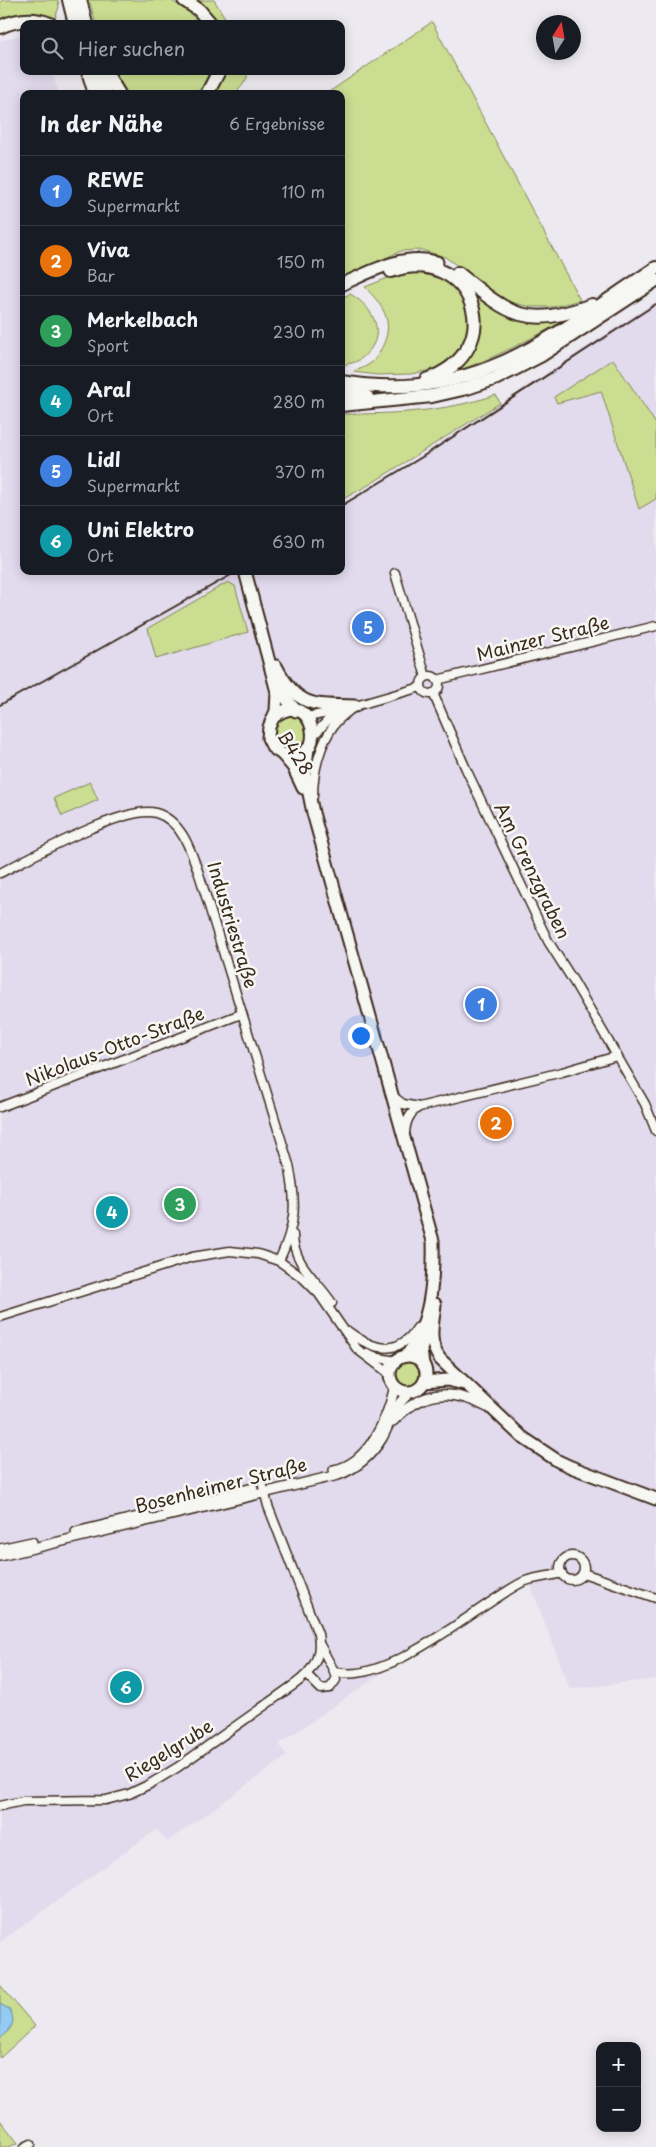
<!DOCTYPE html>
<html lang="de">
<meta charset="utf-8">
<style>
body{margin:0;font-family:"Playpen Sans",sans-serif;background:#20242c;color:#f1f3f6}
.controls{position:absolute;right:15px;bottom:15px;display:grid;overflow:hidden;border-radius:10px;box-shadow:0 2px 12px #0003}
.controls button{width:45px;height:45px;display:grid;place-items:center;padding:0;border:0;border-bottom:1px solid #363941;background:#171b24;color:#f1f3f6;font:25px sans-serif}
.compass{position:absolute;left:536px;top:15px;width:45px;height:45px;border-radius:50%;background:#171b24;box-shadow:0 2px 12px #0003;rotate:11deg}
.you{position:absolute;left:360px;top:1035px;width:18px;height:18px;margin:-12px;border:4px solid #fff;border-radius:50%;background:#1a73e8;box-shadow:0 0 0 8px #1a73e833}
.badge{display:grid;place-items:center;width:32px;height:32px;border-radius:50%;background:#2563eb;color:#fff;font-size:16px;font-weight:700}
.pin{position:absolute;translate:-50% -50%;border:2px solid #fff;box-shadow:0 1px 5px #0006}
.list{margin:0;padding:0;list-style:none}
h2{display:flex;justify-content:space-between;align-items:center;height:65px;margin:0;padding:0 20px;font-size:21px}
h2 small{font-size:16px;font-weight:400;color:#9ea1a6}
.list li{display:grid;grid-template-columns:32px 1fr auto;gap:15px;align-items:center;box-sizing:border-box;height:70px;padding:0 20px;border-top:1px solid #363941}
.list b{display:block;font-size:19px;white-space:nowrap}
.list p{margin:0;font-size:16px;white-space:nowrap;color:#9ea1a6}
.list em{font-size:16px;font-style:normal;color:#9ea1a6}
.icon{flex:none;width:28px;height:28px;fill:none;stroke:currentColor;stroke-width:2;stroke-linecap:round;stroke-linejoin:round}
.map{position:relative;flex:none;width:656px;height:2147px;overflow:hidden}
.search{position:absolute;background:#171b24;box-shadow:0 2px 12px #0003;left:20px;top:20px;width:325px;height:55px;display:flex;align-items:center;gap:12px;box-sizing:border-box;padding:0 18px;border-radius:10px;color:#9ea1a6;font-size:19px}
.panel{position:absolute;background:#171b24;box-shadow:0 2px 12px #0003;left:20px;top:90px;width:325px;height:485px;border-radius:10px}
.map>svg:first-child{display:block}
.built{fill:#e2daed}
.green{fill:#cadd91;stroke:#828458}
.water{fill:#94cbf3;stroke:#708b9e}
.lines{fill:none;stroke-linecap:round;stroke-linejoin:round}
.minor-casing{stroke:#3b2a1e;stroke-width:11}
.tertiary-casing{stroke:#3b2a1e;stroke-width:12}
.primary-casing{stroke:#3b2a1e;stroke-width:15}
.trunk-casing{stroke:#3b2a1e;stroke-width:16}
.minor{stroke:#f6f6f2;stroke-width:8}
.tertiary{stroke:#f6f6f2;stroke-width:9}
.primary{stroke:#f6f6f2;stroke-width:11}
.trunk{stroke:#f6f6f2;stroke-width:12}
.rail{stroke:#3b2a1e;stroke-width:2}
.labels{text-anchor:middle;stroke-width:5;stroke-linejoin:round;paint-order:stroke}
.street-label{font-size:18px;fill:#3b2a1e;stroke:#f6f6f2}
</style>
<div class="map">
<svg width="656" height="2147" viewBox="0 0 656 2147">
<rect width="100%" height="100%" fill="#ede9f0"/>
<filter id="ink" filterUnits="userSpaceOnUse"><feTurbulence type="fractalNoise" baseFrequency=".02" numOctaves="2"/><feDisplacementMap in="SourceGraphic" scale="10" xChannelSelector="R" yChannelSelector="G"/><feConvolveMatrix kernelMatrix="1 2 1 2 8 2 1 2 1" color-interpolation-filters="sRGB"/></filter>
<g filter="url(#ink)">
<polygon class="built" points="24,34 24,71 52,71 59,94 24,94 24,571 208,571 210,577 222,571 341,571 341,504 420,456 656,301 656,1679 570,1689 526,1573 279,1744 287,1756 167,1842 157,1829 0,1942 0,41"/>
<g class="green">
<polygon points="3,0 58,0 59,7 54,21 0,23 0,2"/>
<polygon points="85,0 170,0 188,11 200,24 96,24 90,3 86,5"/>
<polygon points="194,0 214,0 229,24 217,24"/>
<polygon points="432,22 580,300 553,307 531,307 509,302 445,257 421,250 401,251 341,278 341,94 326,94"/>
<polygon points="110,71 210,71 203,86 195,94 125,94 120,89"/>
<polygon points="225,71 247,71 247,78 242,86 234,94 214,94"/>
<path d="M420,273L444,280L458,292L467,311L469,327L459,351L441,368L411,374L378,375L353,372C359,369 366,367 371,363C377,358 381,350 384,343C394,319 381,304 365,287L395,275Z"/>
<path d="M350,294C371,305 387,331 368,352C365,355 362,359 359,360C355,363 349,363 344,365L341,364V298Z"/>
<path d="M477,297C506,318 527,326 563,321C529,340 496,357 460,370C482,345 484,329 477,297Z"/>
<polygon points="613,359 656,424 656,499 639,509 601,391 557,403 554,397"/>
<path d="M496,395L500,403L367,486L341,500V414C397,414 442,412 496,395Z"/>
<polygon points="228,582 235,586 248,632 156,659 148,628"/>
<circle cx="290" cy="733" r="17"/>
<polygon points="90,782 98,800 62,816 54,798"/>
<circle cx="408" cy="1374" r="13"/>
<polygon points="0,1985 35,2026 0,2058"/>
<polygon points="0,2121 0,2120 18,2143 9,2147 0,2147"/>
</g>
<path class="water" d="M0,2004L10,2010C17,2023 10,2030 0,2039Z"/>
<g class="lines">
<defs>
<g id="minor">
<polyline points="395,573 426,677"/>
<circle cx="430" cy="685" r="9"/>
<polyline points="437,680 656,626"/>
<polyline points="433,693 466,769 548,941 574,982 645,1104 656,1131"/>
<polyline points="307,717 338,711 421,687"/>
<polyline points="314,735 328,720 339,714"/>
<path d="M313,796C313,772 320,744 334,725C340,717 348,712 355,706"/>
<path d="M0,873C30,858 126,804 156,813C183,821 192,854 200,877L289,1165C297,1204 296,1224 279,1261"/>
<polyline points="394,1097 403,1104 419,1107"/>
<polyline points="0,1107 241,1014"/>
<path d="M405,1133C406,1121 409,1114 419,1107L562,1072L617,1056"/>
<path d="M293,1235C293,1264 318,1281 332,1303"/>
<polyline points="0,1317 192,1257 230,1251 258,1254 279,1261 303,1278 319,1294 357,1349 390,1374"/>
<path d="M349,1332C373,1350 398,1357 417,1328"/>
<polyline points="367,1353 379,1358 396,1361"/>
<circle cx="572" cy="1568" r="12"/>
<polyline points="583,1573 656,1598"/>
<path d="M334,1671C383,1689 477,1606 521,1583C532,1577 549,1577 562,1573"/>
<polyline points="307,1675 321,1689 330,1688 336,1680 334,1671 320,1645"/>
<path d="M0,1806L23,1801L106,1800L129,1794L150,1784L178,1767L295,1684C313,1671 322,1657 318,1634L268,1506L263,1486"/>
<polyline points="25,2147 31,2144"/>
</g>
<g id="tertiary">
<path d="M393,1421C422,1391 450,1387 487,1407"/>
<path d="M334,1470C370,1463 388,1417 395,1386"/>
<polyline points="166,1510 253,1488"/>
<polyline points="76,1532 146,1515"/>
<polyline points="0,1549 32,1542"/>
<path d="M0,1556L338,1475C357,1468 371,1456 382,1438C391,1422 395,1403 411,1392"/>
</g>
<g id="primary">
<path d="M341,285C372,271 402,253 437,262"/>
<polyline points="245,571 277,692 276,711 269,727 268,738 273,748 282,754 293,767 303,788"/>
<path d="M276,666C297,707 312,705 355,706"/>
<polyline points="279,684 285,697 296,711"/>
<path d="M274,717C314,684 332,768 282,754"/>
<path d="M308,748L305,774L313,813L433,1241C434,1280 431,1325 406,1356"/>
<path d="M435,1304C433,1325 427,1341 440,1359L522,1437L558,1461L571,1467L656,1499"/>
<circle cx="408" cy="1374" r="18"/>
<polyline points="423,1364 421,1350 426,1333"/>
<polyline points="424,1382 447,1380 464,1384"/>
</g>
<g id="trunk">
<polyline points="69,0 75,24"/>
<polyline points="80,0 86,24"/>
<polyline points="184,0 199,10 211,24"/>
<path d="M0,27C17,19 33,17 50,24"/>
<polyline points="88,71 95,94"/>
<polyline points="99,71 105,94"/>
<polyline points="105,71 119,94"/>
<polyline points="207,94 219,71"/>
<path d="M391,271C470,243 514,349 426,380"/>
<path d="M458,273C510,315 525,329 592,305"/>
<path d="M341,382C475,405 552,336 656,268"/>
<polyline points="341,394 367,397"/>
<polyline points="341,405 432,396 467,388 497,378 540,356 656,280"/>
</g>
</defs>
<use href="#minor" class="minor-casing"/>
<use href="#tertiary" class="tertiary-casing"/>
<use href="#primary" class="primary-casing"/>
<use href="#trunk" class="trunk-casing"/>
<use href="#minor" class="minor"/>
<use href="#tertiary" class="tertiary"/>
<use href="#primary" class="primary"/>
<use href="#trunk" class="trunk"/>
<g class="rail">
<polyline points="341,506 422,457 656,304"/>
<polyline points="0,705 238,571"/>
</g>
</g>
</g>
<g class="labels">
<g class="street-label">
<text transform="translate(543 639) rotate(-14)" y="6">Mainzer Straße</text>
<text transform="translate(295 753) rotate(57)" y="6">B428</text>
<text transform="translate(532 871) rotate(64)" y="6">Am Grenzgraben</text>
<text transform="translate(232 925) rotate(73)" y="6">Industriestraße</text>
<text transform="translate(115 1047) rotate(-21)" y="6">Nikolaus-Otto-Straße</text>
<text transform="translate(221 1486) rotate(-14)" y="6">Bosenheimer Straße</text>
<text transform="translate(169 1751) rotate(-32)" y="6">Riegelgrube</text>
</g>
</g>
</svg>
<div class="controls">
<button>+</button>
<button>−</button>
</div>
<svg class="compass" viewBox="-18 -18 36 36"><path d="M0-13l5 13h-10z" fill="#e53935"/><path d="M0 13l5-13h-10z" fill="#9ea1a6"/></svg>
<div class="you"></div>
<div class="pin badge" style="left:481px;top:1004px;background:#3f7fe0">1</div>
<div class="pin badge" style="left:496px;top:1123px;background:#e8710a">2</div>
<div class="pin badge" style="left:180px;top:1204px;background:#2e9e5b">3</div>
<div class="pin badge" style="left:112px;top:1212px;background:#0f9aa8">4</div>
<div class="pin badge" style="left:368px;top:627px;background:#3f7fe0">5</div>
<div class="pin badge" style="left:126px;top:1687px;background:#0f9aa8">6</div>
<div class="search"><svg class="icon" aria-label="search" viewBox="0 0 24 24"><circle cx="10" cy="10" r="6"/><path d="M15 15l6 6"/></svg>Hier suchen</div>
<section class="panel">
<h2>In der Nähe<small>6 Ergebnisse</small></h2>
<ul class="list">
<li><span class="badge" style="background:#3f7fe0">1</span><div><b>REWE</b><p>Supermarkt</p></div><em>110 m</em></li>
<li><span class="badge" style="background:#e8710a">2</span><div><b>Viva</b><p>Bar</p></div><em>150 m</em></li>
<li><span class="badge" style="background:#2e9e5b">3</span><div><b>Merkelbach</b><p>Sport</p></div><em>230 m</em></li>
<li><span class="badge" style="background:#0f9aa8">4</span><div><b>Aral</b><p>Ort</p></div><em>280 m</em></li>
<li><span class="badge" style="background:#3f7fe0">5</span><div><b>Lidl</b><p>Supermarkt</p></div><em>370 m</em></li>
<li><span class="badge" style="background:#0f9aa8">6</span><div><b>Uni Elektro</b><p>Ort</p></div><em>630 m</em></li>
</ul>
</section>
</div>
